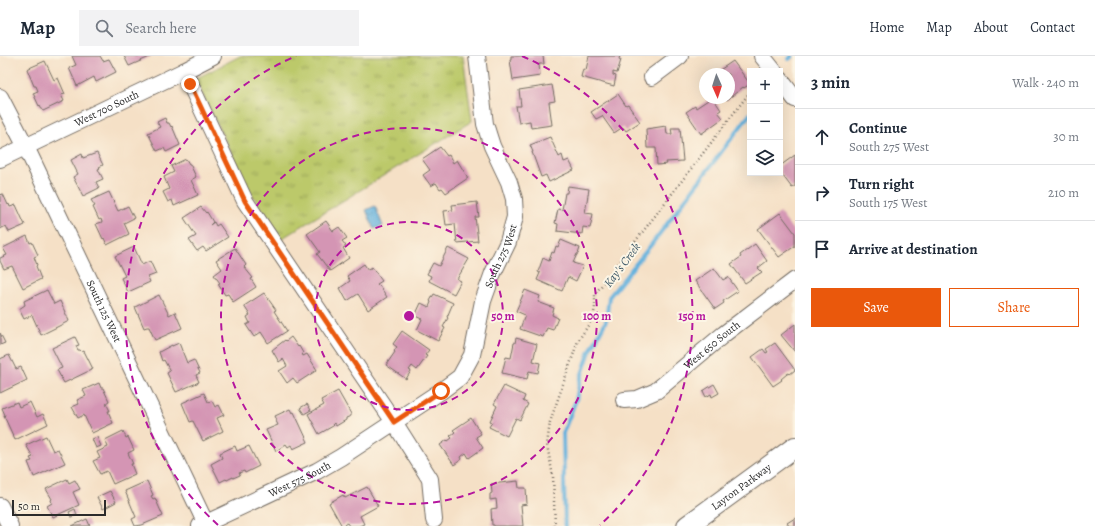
<!DOCTYPE html>
<meta charset="utf-8">
<style>
body{margin:0;font-family:Alegreya,serif;background:#f2f2f3;color:#1f2937}
.controls{position:absolute;right:12px;top:12px;display:grid;overflow:hidden;border-radius:0px;box-shadow:0 4px 16px #0002}
.controls button{width:36px;height:36px;display:grid;place-items:center;padding:0;border:0;border-bottom:1px solid #e0e1e3;background:#fff;color:#1f2937;font:20px sans-serif}
.compass{position:absolute;left:699px;top:12px;width:36px;height:36px;border-radius:50%;background:#fff;box-shadow:0 4px 16px #0002;rotate:177deg}
.scale{position:absolute;left:12px;bottom:10px;width:94px;box-sizing:border-box;padding-left:4px;border:2px solid #2b2b2b;border-top:0;font-size:11px;line-height:14px;white-space:nowrap;color:#2b2b2b;-webkit-text-stroke:3px #fcf5e5;paint-order:stroke}
.stop{position:absolute;width:12px;height:12px;margin:-9px;border:3px solid #ea580c;border-radius:50%;background:#fff}
.stop.end{background:#ea580c;border-color:#fff;box-shadow:0 1px 4px #0008}
.list{margin:0;padding:0;list-style:none}
h2{display:flex;justify-content:space-between;align-items:center;height:52px;margin:0;padding:0 16px;font-size:17px}
h2 small{font-size:13px;font-weight:400;color:#747a83}
.list li{display:grid;grid-template-columns:26px 1fr auto;gap:12px;align-items:center;box-sizing:border-box;height:56px;padding:0 16px;border-top:1px solid #e0e1e3}
.list b{display:block;font-size:15px;white-space:nowrap}
.list p{margin:0;font-size:13px;white-space:nowrap;color:#747a83}
.list em{font-size:13px;font-style:normal;color:#747a83}
.actions{display:flex;gap:8px;padding:12px 16px}
.actions a{flex:1;padding:9px 0;border:1px solid #ea580c;border-radius:0px;text-align:center;font-size:14px;color:#ea580c}
.actions .main{background:#ea580c;color:#fff}
.icon{flex:none;width:22px;height:22px;fill:none;stroke:currentColor;stroke-width:2;stroke-linecap:round;stroke-linejoin:round}
.map{position:relative;flex:none;width:795px;height:470px;overflow:hidden}
header{display:flex;align-items:center;gap:24px;box-sizing:border-box;height:56px;padding:0 20px;background:#fff;border-bottom:1px solid #e0e1e3}
header strong{font-size:19px}
nav{display:flex;gap:22px;margin-inline-start:auto;font-size:14px}
.search{width:280px;height:36px;background:#f2f2f3;display:flex;align-items:center;gap:10px;box-sizing:border-box;padding:0 14px;border-radius:0px;color:#747a83;font-size:15px}
main{display:flex}
aside{flex:1;background:#fff}
.map>svg:first-child{display:block}
.park{fill:url(#park-tufts);stroke:#747a4b}
.water{fill:url(#water-ripples);stroke:#476e84}
.lines{fill:none;stroke-linecap:round;stroke-linejoin:round}
.stream{stroke:#63b1dd;stroke-width:4}
.building{fill:#d495b4}
.minor-casing{stroke:#726a61;stroke-width:18}
.major-casing{stroke:#726a61;stroke-width:22}
.path{stroke:#726a61;stroke-width:2.5;stroke-dasharray:1 3;stroke-linecap:butt}
.minor{stroke:#fff;stroke-width:16}
.major{stroke:#fff;stroke-width:20}
.route{stroke:#ea580c;stroke-width:5}
.ring{fill:none;stroke:#b5179e;stroke-width:2;stroke-dasharray:7 5}
.labels{text-anchor:middle;stroke-width:4;stroke-linejoin:round;paint-order:stroke}
.street-label{font-size:11px;fill:#2b2b2b;stroke:#fcf5e5}
.water-label{font-size:12px;font-style:italic;fill:#3f5a69;stroke:#fcf5e5}
.centre{fill:#b5179e;stroke:#fcf5e5;stroke-width:2}
.ring-label{font-size:12px;text-anchor:middle;font-weight:bold;fill:#b5179e;stroke:#fcf5e5;stroke-width:4;stroke-linejoin:round;paint-order:stroke}
</style>
<header>
<strong>Map</strong>
<div class="search"><svg class="icon" aria-label="search" viewBox="0 0 24 24"><circle cx="10" cy="10" r="6"/><path d="M15 15l6 6"/></svg>Search here</div>
<nav><a>Home</a><a>Map</a><a>About</a><a>Contact</a></nav>
</header>
<main>
<div class="map">
<svg width="795" height="470" viewBox="0 0 795 470">
<defs>
<pattern id="park-tufts" width="24" height="20" patternUnits="userSpaceOnUse"><rect width="24" height="20" fill="#bcc96b"/><path d="M3 7l-1-3M5 7V3M7 7l1-3M15 17l-1-3M17 17v-4M19 17l1-3" fill="none" stroke="#99a358"/></pattern>
<pattern id="water-ripples" width="26" height="14" patternUnits="userSpaceOnUse"><rect width="26" height="14" fill="#63b1dd"/><path d="M2 4q2-2 4 0t4 0M15 11q2-2 4 0t4 0" fill="none" stroke="#5290b3"/></pattern>
</defs>
<rect width="100%" height="100%" fill="#fcf5e5"/>
<filter id="ink" filterUnits="userSpaceOnUse"><feTurbulence type="fractalNoise" baseFrequency=".025" numOctaves="2"/><feDisplacementMap in="SourceGraphic" scale="8" xChannelSelector="R" yChannelSelector="G"/><feConvolveMatrix kernelMatrix="1 2 1 2 8 2 1 2 1" color-interpolation-filters="sRGB"/></filter>
<filter id="wash" filterUnits="userSpaceOnUse"><feTurbulence type="fractalNoise" baseFrequency=".012" numOctaves="4" result="noise"/><feDisplacementMap in="SourceGraphic" scale="16" xChannelSelector="R" yChannelSelector="G"/><feGaussianBlur stdDeviation="0.9" result="paint"/><feColorMatrix in="noise" values="0 0 0 0 0 0 0 0 0 0 0 0 0 0 0 0 0 1.4 0 .05"/><feComposite in="paint" operator="in"/></filter>
<g filter="url(#wash)">
<rect width="100%" height="100%" fill="#f5e0c6"/>
<polygon class="park" points="240,0 463,0 472,65 281,183 250,135 195,23"/>
<polygon class="water" points="375,150 383,170 374,173 366,154"/>
<g class="lines">
<g class="stream">
<polyline points="789,3 792,0"/>
<polyline points="565,470 563,377 576,344 580,324 590,295 606,265 609,241 651,189 750,58"/>
</g>
</g>
<g id="blocks">
<g class="building">
<polygon points="72,0 100,0 103,5 109,3 116,16 96,26 94,21 77,30 69,12 76,9"/>
<polygon points="124,0 152,0 129,10"/>
<polygon points="511,0 543,0 544,8 539,8 540,20 513,24 510,4 511,4"/>
<polygon points="589,0 620,0 619,3 621,4 617,17 613,16 613,19 616,20 614,30 581,21 583,13 586,14"/>
<polygon points="45,5 54,24 58,22 65,38 61,39 64,45 43,55 40,49 39,50 33,37 38,35 36,30 34,30 27,13"/>
<polygon points="733,5 750,28 744,32 743,31 727,44 725,42 729,42 729,18 714,18"/>
<polygon points="552,29 555,45 549,46 552,69 531,72 530,65 519,67 516,50 521,50 519,34"/>
<polygon points="618,38 626,50 628,49 640,66 626,75 623,71 614,77 602,60 596,63 591,56"/>
<polygon points="711,42 713,42 721,54 718,56 723,62 701,78 686,56 695,50 696,52"/>
<polygon points="165,62 167,67 169,67 171,71 172,70 180,89 166,96 164,92 157,95 148,77 160,71 157,66"/>
<polygon points="666,70 667,78 672,78 671,72 680,72 683,105 666,106 667,108 657,109 656,92 647,92 646,73"/>
<polygon points="550,81 559,101 562,99 564,106 569,104 574,114 549,126 546,119 541,121 532,96 533,96 530,89"/>
<polygon points="440,91 447,100 449,99 453,107 457,104 468,122 446,137 442,132 440,133 436,127 431,130 423,119 430,114 422,103"/>
<polygon points="97,97 103,109 99,111 100,112 98,113 103,123 96,126 99,132 83,140 73,121 78,118 71,104 82,98 83,102"/>
<polygon points="795,99 795,130 792,132 780,116 780,110"/>
<polygon points="186,103 189,108 190,108 196,121 191,124 198,139 174,150 172,144 168,146 163,136 169,133 164,121 174,116 171,110"/>
<polygon points="568,130 589,133 585,157 593,158 590,172 583,171 582,178 557,175 558,168 555,167 558,153 562,154 565,137 567,137"/>
<polygon points="109,136 118,155 128,150 134,162 124,167 129,178 107,189 104,182 103,183 96,168 102,166 101,163 99,164 93,151 95,150 91,144"/>
<polygon points="3,138 8,149 9,148 10,151 16,149 25,169 9,176 6,170 0,173 0,139"/>
<polygon points="477,146 479,161 475,161 478,185 457,187 455,168 446,169 444,155 453,154 452,149"/>
<polygon points="201,151 206,157 207,156 213,166 210,169 214,166 216,170 219,168 228,181 206,195 203,191 197,195 189,184 196,180 184,162"/>
<polygon points="780,157 795,177 795,190 779,201 758,173"/>
<polygon points="326,165 333,175 339,171 347,182 342,185 346,190 343,192 349,202 330,215 317,198 320,196 307,178"/>
<polygon points="27,180 30,187 32,186 38,199 34,201 37,209 36,210 41,223 23,232 12,210 4,213 0,205 0,202 7,199 3,192"/>
<polygon points="561,184 580,192 578,198 577,198 573,207 583,210 576,225 568,221 562,235 537,224 540,217 538,216 543,202 549,205 552,196 554,197 556,190 558,191"/>
<polygon points="755,188 767,205 758,212 762,216 745,227 731,208 741,201 740,199"/>
<polygon points="134,191 142,209 150,205 156,218 148,221 150,226 128,236 121,222 125,220 115,200"/>
<polygon points="235,192 246,209 244,211 253,222 251,223 256,231 233,246 228,238 225,239 218,228 220,227 214,219 222,213 216,204"/>
<polygon points="448,192 469,203 457,223 461,225 454,238 429,225 431,220 427,218 433,207 439,210"/>
<polygon points="364,208 368,214 372,211 382,225 377,228 379,230 379,229 387,241 368,254 358,238 347,245 340,232 350,225 347,220"/>
<polygon points="714,212 723,224 728,221 738,235 723,245 724,247 715,253 695,225"/>
<polygon points="47,234 54,248 60,245 69,265 41,279 32,259 24,263 19,253 25,249 24,245"/>
<polygon points="525,234 540,240 538,246 554,252 552,259 558,262 553,274 547,272 543,281 520,273 525,259 516,255"/>
<polygon points="264,237 276,254 274,255 287,275 268,287 261,276 254,281 246,269 250,267 247,261 250,259 244,250"/>
<polygon points="434,238 453,247 447,261 448,262 443,271 445,272 438,285 417,274 422,263 415,260 421,247 429,251 431,246 430,245"/>
<polygon points="159,239 169,259 175,256 182,272 155,284 149,271 147,271 144,272 135,251"/>
<polygon points="795,268 795,296 781,279"/>
<polygon points="402,275 429,294 425,299 427,300 417,314 412,310 409,314 411,315 406,323 386,309 395,296 394,295 397,291 393,288"/>
<polygon points="0,277 5,287 0,289"/>
<polygon points="75,281 79,289 76,290 78,294 80,294 82,296 84,295 93,313 64,327 57,314 62,312 52,292"/>
<polygon points="291,281 298,291 299,290 303,297 302,297 303,300 307,298 317,314 297,327 293,322 287,327 279,315 287,310 283,303 279,306 272,294 285,284 286,285"/>
<polygon points="516,282 537,288 533,305 540,307 538,317 529,315 527,323 502,317 506,301 511,302 514,287 515,287"/>
<polygon points="179,287 187,307 194,304 200,317 196,319 199,326 176,336 167,317 170,315 164,304 162,305 159,296 172,289 172,290"/>
<polygon points="775,287 795,314 790,318 789,317 787,318 781,323 782,324 773,330 752,301 763,293 766,297 768,296 766,293"/>
<polygon points="9,299 16,313 21,311 27,324 0,337 0,303"/>
<polygon points="99,327 101,332 103,332 109,345 106,347 110,355 108,355 113,367 92,377 84,359 78,362 72,351 79,348 77,344 86,340 83,334"/>
<polygon points="714,328 719,337 712,341 711,338 706,341 703,335"/>
<polygon points="504,330 525,340 523,345 528,348 520,364 516,362 507,380 489,371 492,366 490,365 497,350 494,348"/>
<polygon points="338,335 351,358 351,360 346,362 346,364 336,370 334,367 332,369 333,370 319,378 308,358 324,349 321,344"/>
<polygon points="204,337 208,346 212,345 215,351 219,349 224,359 217,362 223,375 203,385 193,365 190,366 182,347"/>
<polygon points="17,346 19,351 30,346 37,361 43,358 48,368 15,384 4,360 5,359 2,352"/>
<polygon points="307,348 311,354 304,358 300,352"/>
<polygon points="290,353 292,357 294,356 308,386 293,393 291,389 288,391 286,388 276,395 266,374 278,369 276,365 277,364 275,360"/>
<polygon points="471,362 481,378 476,381 483,392 469,402 466,397 461,401 462,403 454,409 440,389 447,384 448,385 452,382 450,380 455,376 453,374"/>
<polygon points="123,375 126,382 128,381 134,394 128,397 133,408 131,408 135,418 113,428 107,415 100,418 93,405 100,402 97,396 108,391 105,384"/>
<polygon points="46,380 53,395 58,393 65,407 34,421 28,406 32,405 30,402 33,401 26,389"/>
<polygon points="97,381 101,390 96,392 92,383"/>
<polygon points="235,390 237,395 249,390 259,410 245,417 244,415 239,417 240,419 233,422 233,421 227,424 226,423 220,426 211,408 222,402 220,397"/>
<polygon points="67,423 69,427 75,424 80,433 73,436 79,449 53,461 47,450 52,447 51,444 52,443 46,433"/>
<polygon points="147,425 153,439 151,440 153,443 155,442 163,460 142,469 135,470 132,463 136,461 125,435"/>
<polygon points="518,425 519,432 526,432 527,448 521,449 523,470 494,470 494,469 492,469 491,453 497,452 496,443 490,444 490,438 492,437 491,428"/>
<polygon points="367,431 378,450 360,460 364,468 359,470 349,470 347,467 342,470 329,447 343,439 345,442"/>
<polygon points="110,435 116,446 103,453 97,441"/>
<polygon points="75,453 77,459 71,461 69,456"/>
<polygon points="795,462 795,470 789,470 787,467"/>
<polygon points="87,463 90,470 72,470"/>
</g>
</g>
</g>
<g filter="url(#ink)">
<use href="#blocks" fill-opacity="0" stroke="#726a61" stroke-width="1"/>
<g class="lines">
<defs>
<g id="minor">
<polyline points="762,0 774,15"/>
<polyline points="184,15 245,145 394,366 430,423 434,464"/>
<polyline points="652,21 680,0"/>
<polyline points="780,23 795,43"/>
<path id="s1" d="M0,41L26,91L207,470"/>
<path id="s2" d="M0,103L184,15L213,0"/>
<path id="s3" d="M624,344L637,343L656,335L724,278L795,224"/>
<polyline points="0,450 10,470"/>
<path id="s4" d="M200,470L317,415L341,401L394,366L441,335L460,321L472,299L483,245L493,217L508,186L515,161L514,143L509,126L492,90L485,68L477,0"/>
</g>
<g id="major">
<path id="s5" d="M687,470L795,391"/>
</g>
</defs>
<use href="#minor" class="minor-casing"/>
<use href="#major" class="major-casing"/>
<polyline class="path" points="555,470 553,420 547,389 550,366 578,285 593,262 595,251 595,238 750,36"/>
<use href="#minor" class="minor"/>
<use href="#major" class="major"/>
</g>
</g>
<g class="lines" filter="url(#ink)">
<polyline class="route" points="190,28 245,145 394,366 441,335"/>
</g>
<g class="ring">
<circle cx="409" cy="260" r="94"/>
<circle cx="409" cy="260" r="188"/>
<path d="M218 469A283 283 0 0 1 296 0M522 0A283 283 0 0 1 600 469"/>
</g>
<g class="labels">
<g class="street-label">
<text dy="4" stroke="none"><textPath href="#s2" startOffset="118">West 700 South</textPath></text>
<text dy="4" stroke="none"><textPath href="#s4" startOffset="429">South 275 West</textPath></text>
<text dy="4" stroke="none"><textPath href="#s1" startOffset="238">South 125 West</textPath></text>
<text dy="4" stroke="none"><textPath href="#s3" startOffset="106">West 650 South</textPath></text>
<text dy="4" stroke="none"><textPath href="#s4" startOffset="110">West 575 South</textPath></text>
<text dy="4" stroke="none"><textPath href="#s5" startOffset="67">Layton Parkway</textPath></text>
</g>
<g class="water-label">
<text transform="translate(622 209) rotate(-53)" y="4">Kay's Creek</text>
</g>
</g>
<circle cx="409" cy="260" r="6" class="centre"/>
<g class="ring-label">
<text x="503" y="264">50 m</text>
<text x="597" y="264">100 m</text>
<text x="692" y="264">150 m</text>
</g>
</svg>
<div class="controls">
<button>+</button>
<button>−</button>
<button><svg class="icon" aria-label="layers" viewBox="0 0 24 24"><path d="M12 4l9 5-9 5-9-5zM3 14l9 5 9-5"/></svg></button>
</div>
<svg class="compass" viewBox="-18 -18 36 36"><path d="M0-13l5 13h-10z" fill="#e53935"/><path d="M0 13l5-13h-10z" fill="#747a83"/></svg>
<div class="scale">50 m</div>
<div class="stop" style="left:441px;top:335px"></div>
<div class="stop end" style="left:190px;top:28px"></div>
</div>
<aside>
<h2>3 min<small>Walk · 240 m</small></h2>
<ul class="list">
<li><svg class="icon" aria-label="ahead" viewBox="0 0 24 24"><path d="M12 20V5M6 11l6-6 6 6"/></svg><div><b>Continue</b><p>South 275 West</p></div><em>30 m</em></li>
<li><svg class="icon" aria-label="right" viewBox="0 0 24 24"><path d="M7 20v-9h11M14 6l5 5-5 5"/></svg><div><b>Turn right</b><p>South 175 West</p></div><em>210 m</em></li>
<li><svg class="icon" aria-label="arrive" viewBox="0 0 24 24"><path d="M6 21V4h12l-3 4 3 4H6"/></svg><div><b>Arrive at destination</b></div></li>
</ul>
<div class="actions"><a class="main">Save</a><a>Share</a></div>
</aside>
</main>
